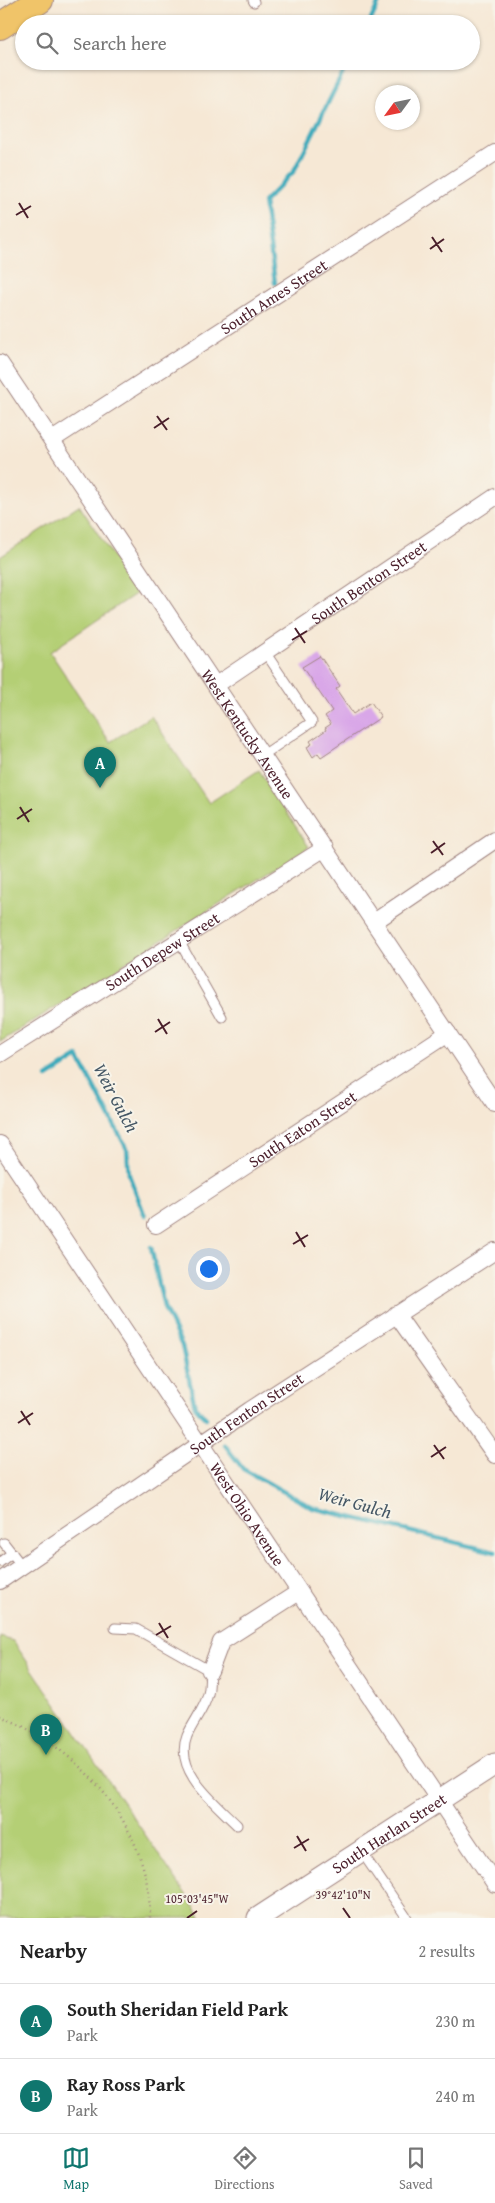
<!DOCTYPE html>
<meta charset="utf-8">
<style>
body{margin:0;font-family:"Gentium Book Plus",serif;background:#f2f2f2;color:#222}
.compass{position:absolute;left:375px;top:85px;width:45px;height:45px;border-radius:50%;background:#fff;box-shadow:0 1px 4px #0004;rotate:237deg}
.you{position:absolute;left:208px;top:1268px;width:18px;height:18px;margin:-12px;border:4px solid #fff;border-radius:50%;background:#1a73e8;box-shadow:0 0 0 8px #1a73e833}
.badge{display:grid;place-items:center;width:32px;height:32px;border-radius:50%;background:#0f766e;color:#fff;font-size:16px;font-weight:700}
.pin{position:absolute;translate:-50% -41px;filter:drop-shadow(0 1px 2px #0008)}
.pin::after{content:'';position:absolute;top:26px;width:18px;height:15px;background:inherit;clip-path:polygon(0 0,100% 0,50% 100%)}
.list{margin:0;padding:0;list-style:none}
h2{display:flex;justify-content:space-between;align-items:center;height:65px;margin:0;padding:0 20px;font-size:21px}
h2 small{font-size:16px;font-weight:400;color:#767676}
.list li{display:grid;grid-template-columns:32px 1fr auto;gap:15px;align-items:center;box-sizing:border-box;height:75px;padding:0 20px;border-top:1px solid #e0e0e0}
.list b{display:block;font-size:19px;white-space:nowrap}
.list p{margin:0;font-size:16px;white-space:nowrap;color:#767676}
.list em{font-size:16px;font-style:normal;color:#767676}
.icon{flex:none;width:28px;height:28px;fill:none;stroke:currentColor;stroke-width:2;stroke-linecap:round;stroke-linejoin:round}
.map{position:relative;flex:none;width:495px;height:1918px;overflow:hidden}
.search{position:absolute;background:#fff;box-shadow:0 1px 4px #0004;left:15px;right:15px;top:15px;height:55px;display:flex;align-items:center;gap:12px;box-sizing:border-box;padding:0 18px;border-radius:28px;color:#767676;font-size:19px}
.sheet{height:215px;background:#fff}
nav{display:flex;justify-content:space-around;align-items:center;box-sizing:border-box;height:70px;border-top:1px solid #e0e0e0;background:#fff;font-size:14px;color:#767676}
nav a{display:grid;justify-items:center;gap:2px}
nav .on{color:#0f766e}
.map>svg:first-child{display:block}
.green{fill:#b4cf75;stroke:#7f7750}
.lines{fill:none;stroke-linecap:round;stroke-linejoin:round}
.stream{stroke:#3eabbc;stroke-width:4.5}
.building{fill:#d9a7e8}
.service-casing{stroke:#a08480;stroke-width:11}
.minor-casing{stroke:#a08480;stroke-width:18}
.tertiary-casing{stroke:#a08480;stroke-width:23}
.primary-casing{stroke:#a08480;stroke-width:28}
.path{stroke:#a08480;stroke-width:2.5;stroke-dasharray:1 4;stroke-linecap:butt}
.service{stroke:#fff;stroke-width:9}
.minor{stroke:#fff;stroke-width:16}
.tertiary{stroke:#fff;stroke-width:21}
.primary{stroke:#f0c469;stroke-width:26}
.ticks{fill:none;stroke:#4a1f2b;stroke-width:2}
.labels{text-anchor:middle;stroke-width:4;stroke-linejoin:round;paint-order:stroke}
.street-label{font-size:16px;fill:#4a1f2b;stroke:#f7f3e8}
.water-label{font-size:18px;font-style:italic;fill:#455765;stroke:#f7f3e8}
.ticks-label{font-size:12px;text-anchor:middle;fill:#4a1f2b;stroke:#f7f3e8;stroke-width:4;stroke-linejoin:round;paint-order:stroke}
</style>
<div class="map">
<svg width="495" height="1918" viewBox="0 0 495 1918">
<rect width="100%" height="100%" fill="#f7f3e8"/>
<filter id="ink" filterUnits="userSpaceOnUse"><feTurbulence type="fractalNoise" baseFrequency=".02" numOctaves="2"/><feDisplacementMap in="SourceGraphic" scale="10" xChannelSelector="R" yChannelSelector="G"/><feConvolveMatrix kernelMatrix="1 2 1 2 8 2 1 2 1" color-interpolation-filters="sRGB"/></filter>
<filter id="wash" filterUnits="userSpaceOnUse"><feTurbulence type="fractalNoise" baseFrequency=".0096" numOctaves="4" result="noise"/><feDisplacementMap in="SourceGraphic" scale="20" xChannelSelector="R" yChannelSelector="G"/><feGaussianBlur stdDeviation="1.12" result="paint"/><feColorMatrix in="noise" values="0 0 0 0 0 0 0 0 0 0 0 0 0 0 0 0 0 1.4 0 .05"/><feComposite in="paint" operator="in"/></filter>
<g filter="url(#wash)">
<rect width="100%" height="100%" fill="#f6e8d5"/>
<g class="green">
<polygon points="79,505 137,593 50,652 110,742 151,716 209,803 259,770 309,847 0,1042 0,557"/>
<polygon points="0,1637 13,1641 202,1918 0,1918"/>
</g>
<g class="lines">
<g class="stream">
<polyline points="369,24 380,0"/>
<polyline points="275,283 264,202 294,171 349,61"/>
<polyline points="47,1077 78,1057 127,1149 129,1175 145,1216"/>
<polyline points="151,1247 164,1308 182,1346 195,1407 206,1418"/>
<polyline points="225,1445 243,1469 313,1508 495,1552"/>
</g>
</g>
<g id="blocks">
<polygon class="building" points="320,656 340,686 336,689 353,714 371,702 381,717 321,757 318,753 313,757 307,747 312,744 310,741 326,730 325,728 331,724 325,716 332,711 302,667"/>
</g>
</g>
<g filter="url(#ink)">
<use href="#blocks" fill-opacity="0" stroke="#a08480" stroke-width="1"/>
<g class="lines">
<defs>
<g id="service">
<polyline points="253,0 254,2"/>
<polyline points="263,755 312,722 265,652"/>
<polyline points="179,941 222,1017"/>
<polyline points="4,1543 22,1566"/>
<polyline points="0,1562 12,1553"/>
<path d="M115,1628L136,1629L210,1671C209,1678 210,1687 208,1694C205,1708 193,1722 187,1736C173,1771 215,1803 237,1825"/>
<polyline points="361,1851 407,1918"/>
</g>
<g id="minor">
<path id="s1" d="M0,363L495,1104"/>
<path id="s2" d="M52,440L495,153"/>
<path id="s3" d="M216,685L495,497"/>
<polyline points="374,922 495,840"/>
<path id="s4" d="M0,1054L325,848"/>
<path id="s5" d="M0,1144L495,1884"/>
<path id="s6" d="M156,1225L448,1033"/>
<polyline points="396,1314 495,1455"/>
<path id="s7" d="M0,1581L250,1410L495,1251"/>
<polyline points="210,1671 221,1642 299,1592"/>
</g>
<g id="tertiary">
<path id="s8" d="M258,1918L495,1764"/>
</g>
<polyline id="primary" points="0,26 40,0"/>
</defs>
<use href="#service" class="service-casing"/>
<use href="#minor" class="minor-casing"/>
<use href="#tertiary" class="tertiary-casing"/>
<use href="#primary" class="primary-casing"/>
<path class="path" d="M0,1716C81,1748 151,1828 150,1918"/>
<use href="#service" class="service"/>
<use href="#minor" class="minor"/>
<use href="#tertiary" class="tertiary"/>
<use href="#primary" class="primary"/>
</g>
</g>
<path class="ticks" d="M19,203L28,218M16,215L31,206M432,237L442,252M430,249L444,239M157,416L167,430M154,428L169,418M295,628L305,643M292,640L307,631M20,807L29,822M17,819L32,809M433,841L443,855M431,853L445,843M158,1019L167,1034M155,1032L170,1022M296,1232L305,1247M293,1244L308,1235M21,1411L30,1425M18,1423L33,1413M434,1445L444,1459M431,1457L446,1447M159,1623L168,1638M156,1635L171,1626M297,1836L306,1851M294,1848L309,1839M343,1908L350,1918M187,1918L197,1911"/>
<g class="labels">
<g class="street-label">
<text dy="6" stroke="none"><textPath href="#s2" startOffset="264">South Ames Street</textPath></text>
<text dy="6" stroke="none"><textPath href="#s3" startOffset="184">South Benton Street</textPath></text>
<text dy="6" stroke="none"><textPath href="#s1" startOffset="446">West Kentucky Avenue</textPath></text>
<text dy="6" stroke="none"><textPath href="#s4" startOffset="192">South Depew Street</textPath></text>
<text dy="6" stroke="none"><textPath href="#s6" startOffset="175">South Eaton Street</textPath></text>
<text dy="6" stroke="none"><textPath href="#s7" startOffset="298">South Fenton Street</textPath></text>
<text dy="6" stroke="none"><textPath href="#s5" startOffset="445">West Ohio Avenue</textPath></text>
<text dy="6" stroke="none"><textPath href="#s8" startOffset="156">South Harlan Street</textPath></text>
</g>
<g class="water-label">
<text transform="translate(116 1098) rotate(62)" y="6">Weir Gulch</text>
<text transform="translate(355 1503) rotate(15)" y="6">Weir Gulch</text>
</g>
</g>
<g class="ticks-label">
<text x="343" y="1899">39°42'10"N</text>
<text x="197" y="1903">105°03'45"W</text>
</g>
</svg>
<svg class="compass" viewBox="-18 -18 36 36"><path d="M0-13l5 13h-10z" fill="#e53935"/><path d="M0 13l5-13h-10z" fill="#767676"/></svg>
<div class="you"></div>
<div class="pin badge" style="left:100px;top:788px">A</div>
<div class="pin badge" style="left:46px;top:1755px">B</div>
<div class="search"><svg class="icon" aria-label="search" viewBox="0 0 24 24"><circle cx="10" cy="10" r="6"/><path d="M15 15l6 6"/></svg>Search here</div>
</div>
<section class="sheet">
<h2>Nearby<small>2 results</small></h2>
<ul class="list">
<li><span class="badge">A</span><div><b>South Sheridan Field Park</b><p>Park</p></div><em>230 m</em></li>
<li><span class="badge">B</span><div><b>Ray Ross Park</b><p>Park</p></div><em>240 m</em></li>
</ul>
</section>
<nav>
<a class="on"><svg class="icon" aria-label="map" viewBox="0 0 24 24"><path d="M3 6l6-2 6 2 6-2v14l-6 2-6-2-6 2zM9 4v14M15 6v14"/></svg>Map</a>
<a><svg class="icon" aria-label="directions" viewBox="0 0 24 24"><path d="M12 3l9 9-9 9-9-9zM9 14v-3h6M13 9l2 2-2 2"/></svg>Directions</a>
<a><svg class="icon" aria-label="saved" viewBox="0 0 24 24"><path d="M7 4h10v16l-5-4-5 4z"/></svg>Saved</a>
</nav>
